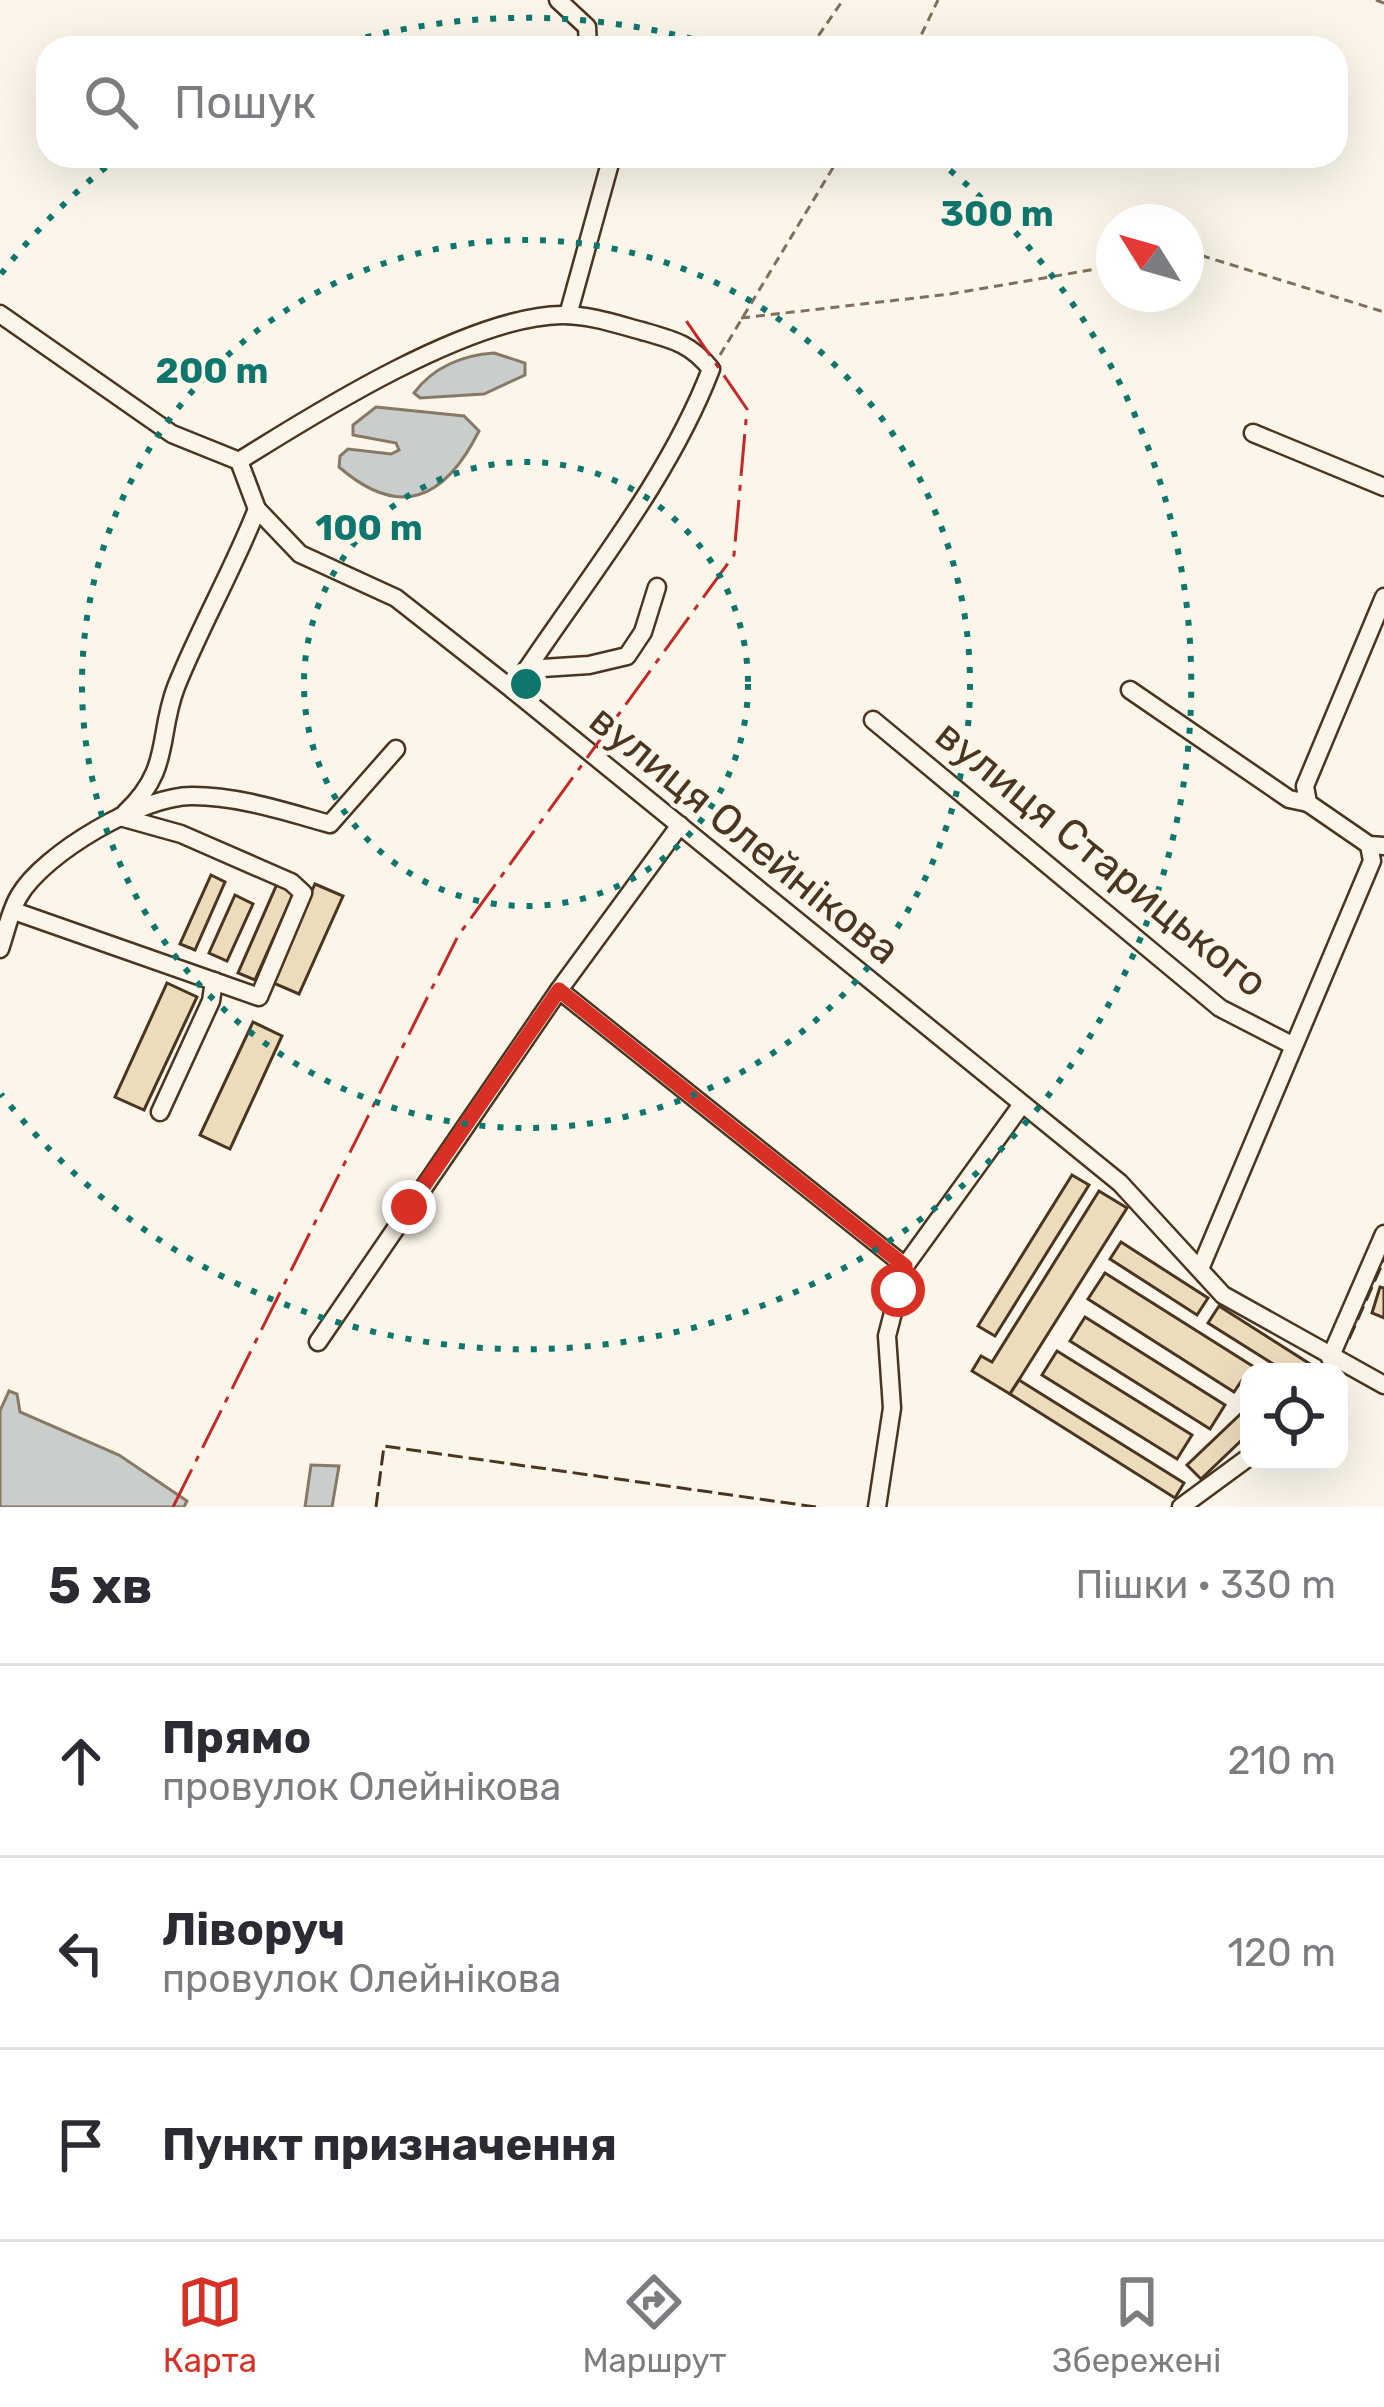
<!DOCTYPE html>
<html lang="uk">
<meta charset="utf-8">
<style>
body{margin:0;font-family:Rubik,sans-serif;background:#f2f2f3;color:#2b2b33}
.controls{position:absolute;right:36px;bottom:36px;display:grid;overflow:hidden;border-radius:24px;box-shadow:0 12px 48px #0002}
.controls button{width:108px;height:108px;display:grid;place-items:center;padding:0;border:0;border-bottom:3px solid #e1e1e2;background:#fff;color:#2b2b33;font:60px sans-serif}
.compass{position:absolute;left:1096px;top:204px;width:108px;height:108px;border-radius:50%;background:#fff;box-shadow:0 12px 48px #0002;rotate:307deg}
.stop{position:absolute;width:36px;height:36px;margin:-27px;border:9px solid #d93025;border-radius:50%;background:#fff}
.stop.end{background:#d93025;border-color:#fff;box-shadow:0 3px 12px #0008}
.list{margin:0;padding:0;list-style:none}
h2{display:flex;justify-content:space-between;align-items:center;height:156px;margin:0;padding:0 48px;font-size:51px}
h2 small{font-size:39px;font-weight:400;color:#7c7c81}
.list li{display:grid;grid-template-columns:78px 1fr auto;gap:36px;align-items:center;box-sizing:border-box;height:192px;padding:0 48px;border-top:3px solid #e1e1e2}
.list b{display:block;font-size:45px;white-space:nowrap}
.list p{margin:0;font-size:39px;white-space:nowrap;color:#7c7c81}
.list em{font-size:39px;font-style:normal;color:#7c7c81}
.icon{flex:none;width:66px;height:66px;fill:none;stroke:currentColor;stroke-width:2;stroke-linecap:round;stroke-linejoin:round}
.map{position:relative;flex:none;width:1384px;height:1507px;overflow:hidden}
.search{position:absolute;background:#fff;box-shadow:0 12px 48px #0002;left:36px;right:36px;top:36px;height:132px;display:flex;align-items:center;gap:30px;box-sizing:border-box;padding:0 42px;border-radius:36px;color:#7c7c81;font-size:45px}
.sheet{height:732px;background:#fff}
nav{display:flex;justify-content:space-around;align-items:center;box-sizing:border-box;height:168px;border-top:3px solid #e1e1e2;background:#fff;font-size:33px;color:#7c7c81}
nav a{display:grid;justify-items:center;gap:6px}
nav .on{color:#d93025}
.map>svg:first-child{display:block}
.water{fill:#c9cecd;stroke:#887966;stroke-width:3}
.building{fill:#ecdcbc;stroke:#4a3520;stroke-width:3}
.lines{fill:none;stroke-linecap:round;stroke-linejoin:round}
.minor-casing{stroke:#4a3520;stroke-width:21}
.path{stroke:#7f6f5c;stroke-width:3;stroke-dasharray:9 6;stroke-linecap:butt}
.minor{stroke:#fbf6e9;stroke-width:16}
.fence{stroke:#4a3520;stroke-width:3;stroke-dasharray:15 6;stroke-linecap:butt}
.power{stroke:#c62828;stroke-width:3;stroke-dasharray:42 9 6 9;stroke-linecap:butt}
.route{stroke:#d93025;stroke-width:15}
.ring{fill:none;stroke:#0f766e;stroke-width:6;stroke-dasharray:6 12}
.labels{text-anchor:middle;stroke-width:9;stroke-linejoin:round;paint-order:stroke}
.street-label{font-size:42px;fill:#4a3520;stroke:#fbf6e9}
.centre{fill:#0f766e;stroke:#fbf6e9;stroke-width:6}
.ring-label{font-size:36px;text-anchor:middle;font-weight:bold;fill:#0f766e;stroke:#fbf6e9;stroke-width:9;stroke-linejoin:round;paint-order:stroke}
</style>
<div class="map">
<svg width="1384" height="1507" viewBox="0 0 1384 1507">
<rect width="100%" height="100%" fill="#fbf6e9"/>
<g class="water">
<path d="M494,353L525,363V375L484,394L420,398L414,393C433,367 463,355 494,353Z"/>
<path d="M376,407L464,416L479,431C444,501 399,519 339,467L340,456L348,449L391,454L399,450L396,443L353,435V425Z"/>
<polygon points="9,1391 17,1394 20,1412 119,1455 187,1501 184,1507 0,1507 0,1411"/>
<polygon points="311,1465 339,1466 332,1507 305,1507"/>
</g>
<g class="building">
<polygon points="211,875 225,882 195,950 180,944"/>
<polygon points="277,884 294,892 255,980 238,973"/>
<polygon points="315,884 343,896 299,994 271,982"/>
<polygon points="235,895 253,904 227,961 209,953"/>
<polygon points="167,983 197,997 144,1110 115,1097"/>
<polygon points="253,1022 282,1036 230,1149 200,1135"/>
<polygon points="1072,1175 1089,1185 995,1336 978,1326"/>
<polygon points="1099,1191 1127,1208 1010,1394 972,1371 981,1356 992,1362"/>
<polygon points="1121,1242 1208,1298 1197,1315 1110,1259"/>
<polygon points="1105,1273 1262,1372 1249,1372 1249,1385 1242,1380 1234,1392 1088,1299"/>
<polygon points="1380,1287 1384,1288 1384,1318 1372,1313"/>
<polygon points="1219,1306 1310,1364 1304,1372 1286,1372 1208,1323"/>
<polygon points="1085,1317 1225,1405 1210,1429 1070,1341"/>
<polygon points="1057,1351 1192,1435 1177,1459 1042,1375"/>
<polygon points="1019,1380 1184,1483 1175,1498 1010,1394"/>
<polygon points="1249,1406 1249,1433 1201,1479 1187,1465"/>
</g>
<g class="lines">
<defs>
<g id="minor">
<polyline points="558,0 587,27 588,48"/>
<polyline points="0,314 172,434 239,461 257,509 300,554 396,598 513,690 1120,1183 1223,1295 1384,1385"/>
<polyline points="568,315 612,156"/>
<polyline points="1253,433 1384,487"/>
<path d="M239,461C317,412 470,316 562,315C590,315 616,324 642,331C674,340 691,344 711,369C667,484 580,587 513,690"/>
<polyline points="1384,597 1305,786 1308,803 1369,845 1384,846"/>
<polyline points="527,669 589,665 627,656 643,632 657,587"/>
<polyline points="1130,690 1289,799 1308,803"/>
<polyline points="873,720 1220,1008 1292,1045"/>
<path d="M125,813C172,769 157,737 176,687C200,627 233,570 257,509"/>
<polyline points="14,911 259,997 303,893 291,882 181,834 120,817"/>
<path d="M0,949C6,932 10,911 19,896C44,853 143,795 193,796C239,796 286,812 330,824L396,749"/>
<polyline points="559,990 905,1266"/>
<polyline points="160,1112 211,1001 214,981"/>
<polyline points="1200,1269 1372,861 1369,845"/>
<polyline points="318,1342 559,990 680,825"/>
<polyline points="1330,1358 1384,1234"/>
<polyline points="877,1507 892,1408 887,1336 905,1266 1020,1107"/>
<polyline points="1181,1507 1249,1457"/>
</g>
</defs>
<use href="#minor" class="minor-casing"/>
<g class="path">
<polyline points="1376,0 1384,3"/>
<polyline points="810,48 843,0"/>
<polyline points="915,48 938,0"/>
<polyline points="1186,256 1203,256 1384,312"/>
<polyline points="741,318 950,294 1114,266"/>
<polyline points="720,355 840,156"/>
</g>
<use href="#minor" class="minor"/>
<g class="fence">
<polyline points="1349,1339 1384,1260"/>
<polyline points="376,1507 384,1446 816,1507"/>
</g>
<polyline class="power" points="173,1507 458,936 734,555 747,409 685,319"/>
</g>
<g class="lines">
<polyline class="route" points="409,1207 559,990 905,1266 898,1290"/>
</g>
<g class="ring">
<circle cx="526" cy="684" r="222"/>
<circle cx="526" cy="684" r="444"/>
<path d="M1 274A666 666 0 0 1 116 159M331 47A666 666 0 0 1 721 47M936 159A666 666 0 1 1 1 1094"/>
</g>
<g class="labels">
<g class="street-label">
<text transform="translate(745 834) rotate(39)" y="15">вулиця Олейнікова</text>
<text transform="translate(1102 858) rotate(39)" y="15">вулиця Старицького</text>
</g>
</g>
<circle cx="526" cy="684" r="18" class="centre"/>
<g class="ring-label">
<text x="997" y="226">300 m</text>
<text x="212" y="383">200 m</text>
<text x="369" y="540">100 m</text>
</g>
</svg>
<div class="controls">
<button><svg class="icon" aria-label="locate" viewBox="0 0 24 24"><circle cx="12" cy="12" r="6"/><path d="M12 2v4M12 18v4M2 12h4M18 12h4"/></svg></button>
</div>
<svg class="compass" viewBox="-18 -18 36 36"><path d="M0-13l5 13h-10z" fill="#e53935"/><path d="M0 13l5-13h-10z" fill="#7c7c81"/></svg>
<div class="stop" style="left:898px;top:1290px"></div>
<div class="stop end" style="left:409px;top:1207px"></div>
<div class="search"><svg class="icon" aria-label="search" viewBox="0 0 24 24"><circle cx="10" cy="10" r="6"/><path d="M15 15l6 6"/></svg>Пошук</div>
</div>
<section class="sheet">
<h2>5 хв<small>Пішки · 330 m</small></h2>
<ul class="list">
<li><svg class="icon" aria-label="ahead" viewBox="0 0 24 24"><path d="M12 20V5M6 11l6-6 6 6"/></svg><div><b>Прямо</b><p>провулок Олейнікова</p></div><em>210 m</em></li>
<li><svg class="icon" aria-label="left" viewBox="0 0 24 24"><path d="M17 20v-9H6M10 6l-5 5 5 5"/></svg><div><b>Ліворуч</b><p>провулок Олейнікова</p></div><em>120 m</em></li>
<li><svg class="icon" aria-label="arrive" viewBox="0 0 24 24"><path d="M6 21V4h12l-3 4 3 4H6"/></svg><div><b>Пункт призначення</b></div></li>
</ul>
</section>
<nav>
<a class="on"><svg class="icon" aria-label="map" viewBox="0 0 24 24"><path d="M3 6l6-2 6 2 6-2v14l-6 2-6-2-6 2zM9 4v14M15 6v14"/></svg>Карта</a>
<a><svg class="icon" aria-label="directions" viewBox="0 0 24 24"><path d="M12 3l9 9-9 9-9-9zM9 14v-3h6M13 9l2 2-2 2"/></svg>Маршрут</a>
<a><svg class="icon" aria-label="saved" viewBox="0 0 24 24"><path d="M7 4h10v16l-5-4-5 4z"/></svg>Збережені</a>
</nav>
